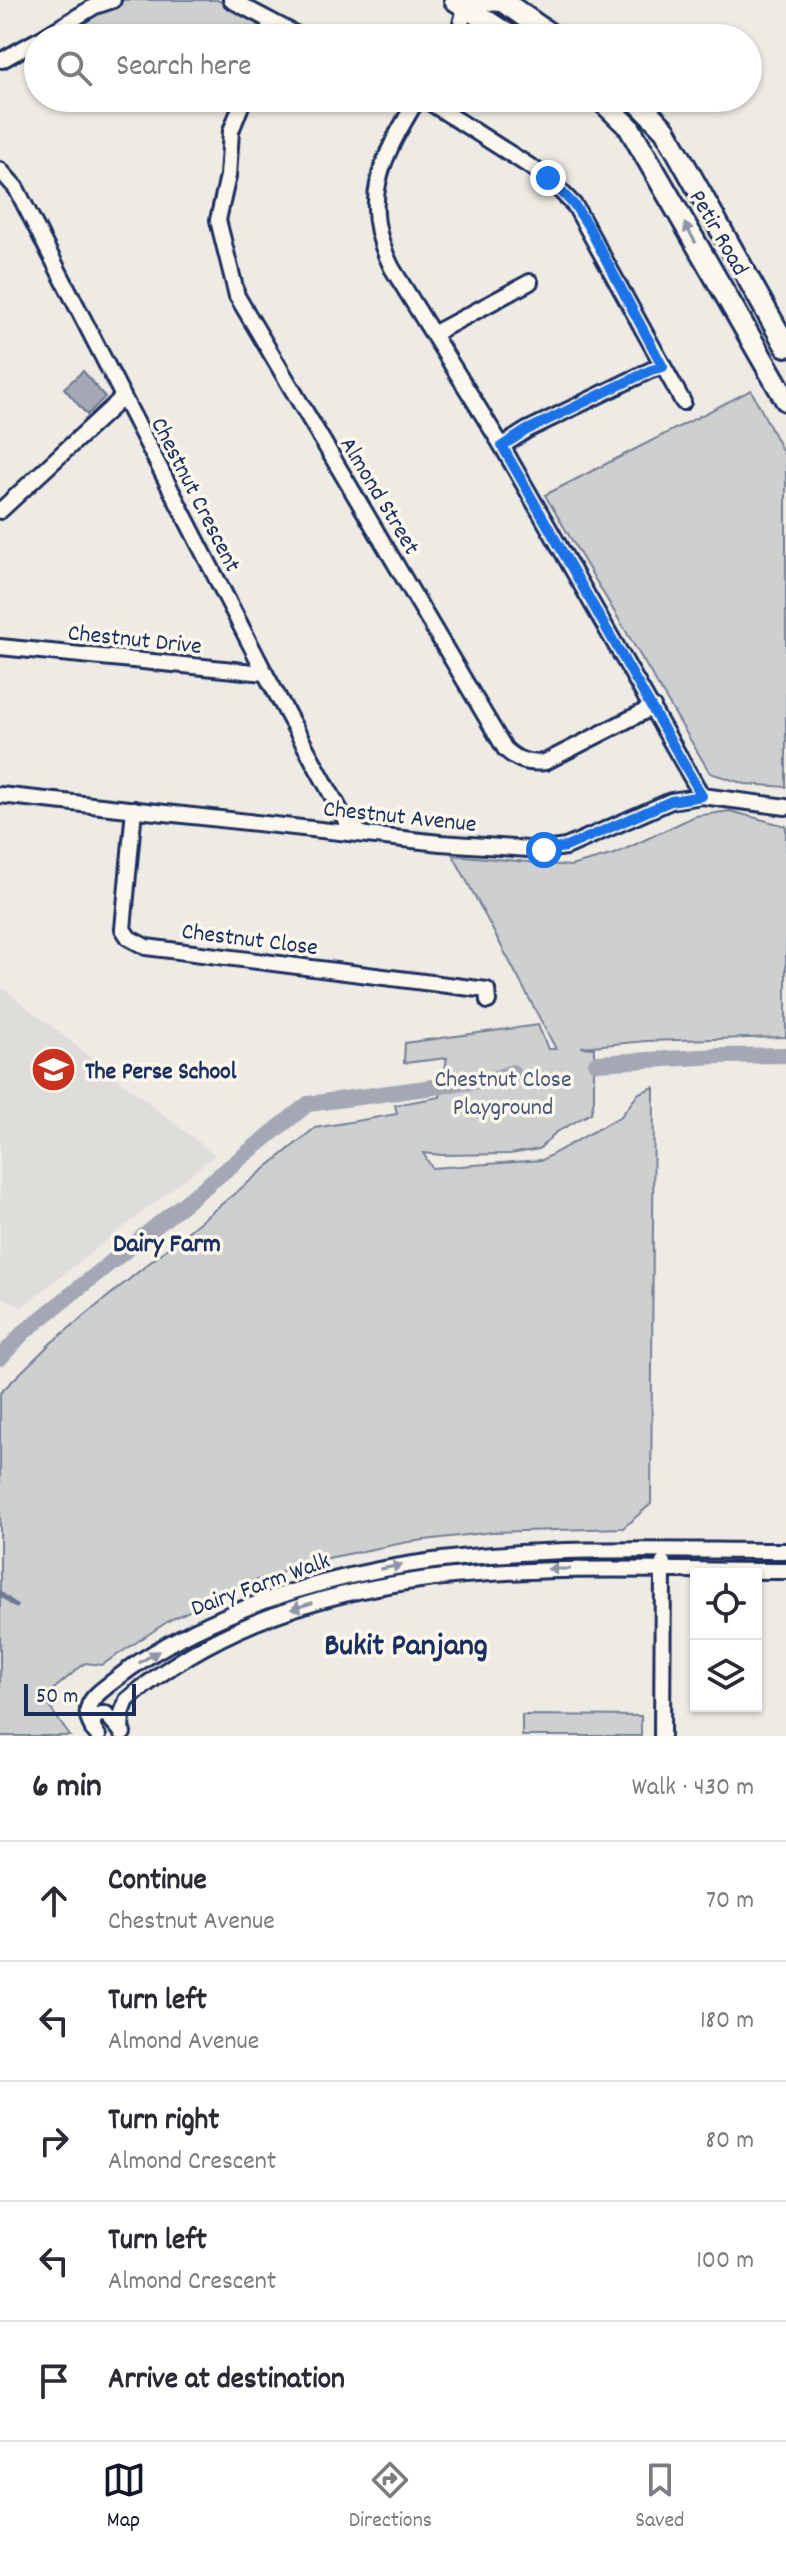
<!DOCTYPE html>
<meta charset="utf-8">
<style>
body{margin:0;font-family:Dekko,sans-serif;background:#f2f2f3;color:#2b2b33}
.controls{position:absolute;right:24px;bottom:24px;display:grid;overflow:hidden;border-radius:0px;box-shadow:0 2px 6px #0004}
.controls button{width:72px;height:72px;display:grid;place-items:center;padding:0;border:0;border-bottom:2px solid #e1e1e2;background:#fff;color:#2b2b33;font:40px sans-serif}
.scale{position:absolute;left:24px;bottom:20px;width:112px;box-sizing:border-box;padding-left:8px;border:4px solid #1b2f5e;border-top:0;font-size:22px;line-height:28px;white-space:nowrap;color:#1b2f5e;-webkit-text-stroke:6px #fbf7ec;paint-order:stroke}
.stop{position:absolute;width:24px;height:24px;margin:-18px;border:6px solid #1a73e8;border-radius:50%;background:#fff}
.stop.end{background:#1a73e8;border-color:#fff;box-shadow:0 2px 8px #0008}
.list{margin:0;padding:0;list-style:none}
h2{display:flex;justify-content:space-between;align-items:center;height:104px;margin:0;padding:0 32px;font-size:34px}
h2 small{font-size:26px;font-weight:400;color:#7c7c81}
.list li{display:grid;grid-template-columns:52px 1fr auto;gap:24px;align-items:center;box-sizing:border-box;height:120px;padding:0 32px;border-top:2px solid #e1e1e2}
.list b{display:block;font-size:30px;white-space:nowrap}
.list p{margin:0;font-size:26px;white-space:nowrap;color:#7c7c81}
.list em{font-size:26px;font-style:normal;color:#7c7c81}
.icon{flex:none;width:44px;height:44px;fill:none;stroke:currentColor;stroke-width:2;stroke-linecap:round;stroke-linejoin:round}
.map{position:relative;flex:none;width:786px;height:1736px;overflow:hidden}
.search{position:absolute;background:#fff;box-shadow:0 2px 6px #0004;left:24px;right:24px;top:24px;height:88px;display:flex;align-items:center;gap:20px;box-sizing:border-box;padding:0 28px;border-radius:44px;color:#7c7c81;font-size:30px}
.sheet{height:704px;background:#fff}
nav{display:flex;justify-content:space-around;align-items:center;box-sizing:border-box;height:112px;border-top:2px solid #e1e1e2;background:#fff;font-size:22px;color:#7c7c81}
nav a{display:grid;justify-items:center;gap:4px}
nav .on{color:#111827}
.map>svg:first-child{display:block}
.built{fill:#deddda}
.green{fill:#cecfcf;stroke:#747f96;stroke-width:2}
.water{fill:#a3a8b4;stroke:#6d7892;stroke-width:2}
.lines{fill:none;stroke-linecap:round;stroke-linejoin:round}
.stream{stroke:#6d7892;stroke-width:5}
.canal{stroke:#a3a8b4;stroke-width:16}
.street-casing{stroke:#1b2f5e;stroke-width:20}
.secondary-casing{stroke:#1b2f5e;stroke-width:26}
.street{stroke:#fbf7ec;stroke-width:14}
.secondary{stroke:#fbf7ec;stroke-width:20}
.oneway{fill:#8b93a5}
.route{stroke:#1a73e8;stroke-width:10}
.labels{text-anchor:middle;stroke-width:7;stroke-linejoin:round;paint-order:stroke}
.street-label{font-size:24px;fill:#1b2f5e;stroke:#fbf7ec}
.poi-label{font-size:24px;font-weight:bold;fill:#1b2f5e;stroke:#fbf7ec;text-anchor:start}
.park-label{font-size:24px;fill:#48577a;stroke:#fbf7ec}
.neighbourhood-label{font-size:26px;font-weight:bold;fill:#1b2f5e;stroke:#fbf7ec}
.district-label{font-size:32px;font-weight:bold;fill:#1b2f5e;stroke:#fbf7ec}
</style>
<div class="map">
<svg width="786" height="1736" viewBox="0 0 786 1736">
<rect width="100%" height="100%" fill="#eeebe4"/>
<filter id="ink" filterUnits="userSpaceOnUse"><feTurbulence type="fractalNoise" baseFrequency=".0125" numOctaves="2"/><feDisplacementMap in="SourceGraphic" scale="16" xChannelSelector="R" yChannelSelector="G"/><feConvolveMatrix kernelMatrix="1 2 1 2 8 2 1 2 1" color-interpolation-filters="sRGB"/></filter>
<g filter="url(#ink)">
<polygon class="built" points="0,986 215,1155 22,1307 0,1296"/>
<g class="green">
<polygon points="118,0 217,0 260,19 252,38 52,38"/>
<polygon points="751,390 786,458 786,787 745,784 710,773 545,495"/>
<polygon points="730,811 786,826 786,1037 647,1041 581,1047 594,1048 594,1100 591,1113 555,1133 539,1149 510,1154 441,1155 423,1153 432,1168 542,1160 621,1116 639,1093 654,1087 651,1504 623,1528 492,1532 408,1542 328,1558 251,1582 170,1620 102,1665 85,1663 43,1698 70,1736 0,1736 0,1393 51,1343 315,1128 397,1114 395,1105 440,1097 447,1058 404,1063 405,1043 538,1025 548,1049 556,1049 453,855 570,866 615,854 695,816"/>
<polygon points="522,1715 641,1716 641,1736 522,1736"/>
</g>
<polygon class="water" points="83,371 105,397 87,415 64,388"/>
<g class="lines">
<polyline class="stream" points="0,1594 16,1606"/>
<g class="canal">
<polyline points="596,1063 719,1056 786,1055"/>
<polyline points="0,1358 23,1333 308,1104 492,1079 512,1072"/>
</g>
<defs>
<g id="street">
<polyline points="231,0 303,38"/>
<polyline points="467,8 485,2 508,5"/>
<polyline points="42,38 95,6 113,0"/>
<polyline points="265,38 271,22"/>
<polyline points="454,38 460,28 467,0"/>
<polyline points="2,60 38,40"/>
<path d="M244,98L231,131L228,176L218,220L237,296L505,749C518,761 528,764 545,762L653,707"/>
<path d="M418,98C382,158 358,200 392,268L502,446L702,796"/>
<polyline points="423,98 548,178 575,206 683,402"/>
<polyline points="0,170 16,188 265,673 347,823 362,834"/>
<polyline points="433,334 530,282"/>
<polyline points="502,446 527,430 651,370 663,367"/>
<polyline points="0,511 122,398"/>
<polyline points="0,647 265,673"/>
<polyline points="0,795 440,843 544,850 566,847 671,801 702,796 786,807"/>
<polyline points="134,809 123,929 129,938 146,947 487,990 488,1001"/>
<polyline points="93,1730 93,1718 101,1714 106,1714 123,1733"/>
<path d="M121,1732L122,1713L127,1700C311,1545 562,1571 786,1571"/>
<path d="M98,1736C74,1705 96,1695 120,1676C152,1651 189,1632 226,1616C408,1538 592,1551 786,1551"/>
<polyline points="662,1736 663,1563"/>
</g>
<g id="secondary">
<polyline points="455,0 513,38"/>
<polyline points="501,0 555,38"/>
<polyline points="599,98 629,127 786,400"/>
<polyline points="634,98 665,130 786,346"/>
</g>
</defs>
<use href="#street" class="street-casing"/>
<use href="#secondary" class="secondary-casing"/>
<use href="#street" class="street"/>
<use href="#secondary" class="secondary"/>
</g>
<defs><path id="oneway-solid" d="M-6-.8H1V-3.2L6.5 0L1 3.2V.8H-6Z" transform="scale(2)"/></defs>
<g class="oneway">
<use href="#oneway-solid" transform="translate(690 233) rotate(-120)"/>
<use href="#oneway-solid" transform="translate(391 1567) rotate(-10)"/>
<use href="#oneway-solid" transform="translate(559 1569) rotate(-180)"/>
<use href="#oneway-solid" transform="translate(302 1606) rotate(163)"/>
<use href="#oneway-solid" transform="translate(149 1657) rotate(-31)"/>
</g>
</g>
<g class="lines" filter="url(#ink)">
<polyline class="route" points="544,850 566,847 671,801 702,796 502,446 527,430 651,370 663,367 588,226 575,206 548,178"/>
</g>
<defs>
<symbol id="school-disc" viewBox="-11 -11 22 22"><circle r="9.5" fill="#c8321e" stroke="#fbf7ec"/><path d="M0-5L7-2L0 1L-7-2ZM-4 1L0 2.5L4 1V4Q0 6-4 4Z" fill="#fff"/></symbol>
</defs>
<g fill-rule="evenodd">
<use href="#school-disc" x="28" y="1044" width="51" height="51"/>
</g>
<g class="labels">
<g class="street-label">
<text transform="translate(720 232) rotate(60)" y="8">Petir Road</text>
<text transform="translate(197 494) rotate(63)" y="8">Chestnut Crescent</text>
<text transform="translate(381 495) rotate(59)" y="8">Almond Street</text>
<text transform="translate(135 638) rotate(6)" y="8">Chestnut Drive</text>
<text transform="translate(400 815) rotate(6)" y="8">Chestnut Avenue</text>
<text transform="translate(250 938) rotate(7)" y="8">Chestnut Close</text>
<text transform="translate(260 1583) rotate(-20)" y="8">Dairy Farm Walk</text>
</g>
<g class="poi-label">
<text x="85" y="1078">The Perse School</text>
</g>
<g class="park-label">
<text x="503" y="1086">Chestnut Close<tspan x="503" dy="28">Playground</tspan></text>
</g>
<g class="neighbourhood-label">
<text x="167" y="1251">Dairy Farm</text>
</g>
<g class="district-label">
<text x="406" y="1654">Bukit Panjang</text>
</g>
</g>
</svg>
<div class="controls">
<button><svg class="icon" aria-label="locate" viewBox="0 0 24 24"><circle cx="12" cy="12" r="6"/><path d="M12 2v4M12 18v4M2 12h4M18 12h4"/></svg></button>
<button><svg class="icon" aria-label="layers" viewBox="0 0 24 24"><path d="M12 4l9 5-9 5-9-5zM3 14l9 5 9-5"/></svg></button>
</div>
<div class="scale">50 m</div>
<div class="stop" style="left:544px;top:850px"></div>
<div class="stop end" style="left:548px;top:178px"></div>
<div class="search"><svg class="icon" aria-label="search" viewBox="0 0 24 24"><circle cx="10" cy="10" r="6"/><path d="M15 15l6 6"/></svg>Search here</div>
</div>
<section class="sheet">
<h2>6 min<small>Walk · 430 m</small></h2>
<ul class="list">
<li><svg class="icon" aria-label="ahead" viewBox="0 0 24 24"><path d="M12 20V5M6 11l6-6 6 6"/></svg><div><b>Continue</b><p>Chestnut Avenue</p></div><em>70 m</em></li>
<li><svg class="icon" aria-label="left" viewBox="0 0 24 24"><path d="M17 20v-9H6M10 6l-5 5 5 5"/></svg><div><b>Turn left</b><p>Almond Avenue</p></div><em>180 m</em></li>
<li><svg class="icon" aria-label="right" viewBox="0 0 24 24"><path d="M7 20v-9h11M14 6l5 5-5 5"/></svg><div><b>Turn right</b><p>Almond Crescent</p></div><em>80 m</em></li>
<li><svg class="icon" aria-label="left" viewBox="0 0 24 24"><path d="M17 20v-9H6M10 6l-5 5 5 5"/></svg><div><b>Turn left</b><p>Almond Crescent</p></div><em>100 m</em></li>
<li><svg class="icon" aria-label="arrive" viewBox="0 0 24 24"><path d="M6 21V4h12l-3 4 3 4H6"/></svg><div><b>Arrive at destination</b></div></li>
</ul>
</section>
<nav>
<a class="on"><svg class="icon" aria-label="map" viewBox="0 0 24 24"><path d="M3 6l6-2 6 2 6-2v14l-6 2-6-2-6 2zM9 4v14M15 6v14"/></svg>Map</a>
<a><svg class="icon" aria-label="directions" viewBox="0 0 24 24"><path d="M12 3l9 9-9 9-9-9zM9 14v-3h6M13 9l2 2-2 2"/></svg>Directions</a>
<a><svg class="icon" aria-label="saved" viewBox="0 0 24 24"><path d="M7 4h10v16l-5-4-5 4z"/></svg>Saved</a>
</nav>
